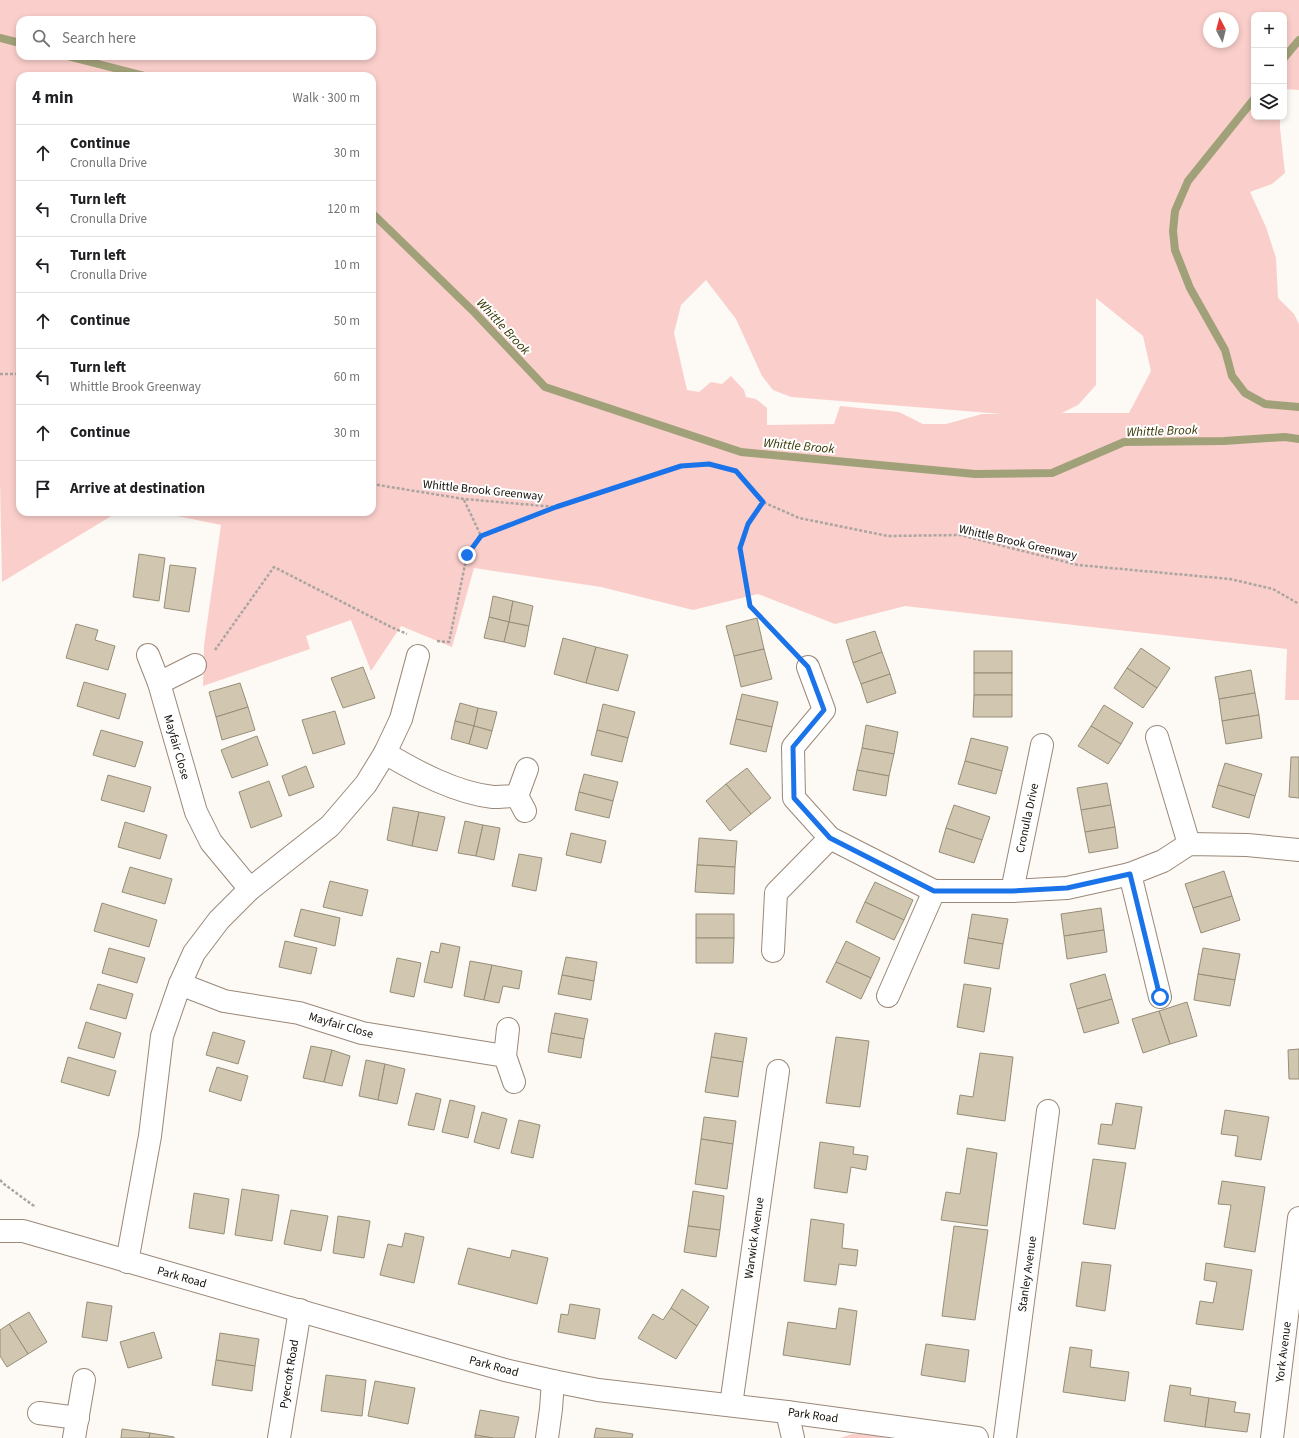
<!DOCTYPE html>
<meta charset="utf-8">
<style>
body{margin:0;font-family:"Source Sans 3",sans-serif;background:#f2f2f2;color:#202124}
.controls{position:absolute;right:12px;top:12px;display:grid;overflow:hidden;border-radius:8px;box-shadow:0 2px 6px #0003}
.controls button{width:36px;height:36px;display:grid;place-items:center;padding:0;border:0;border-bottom:1px solid #e0e0e0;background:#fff;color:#202124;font:20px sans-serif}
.compass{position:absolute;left:1203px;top:12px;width:36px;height:36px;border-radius:50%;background:#fff;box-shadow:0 2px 6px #0003;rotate:353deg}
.stop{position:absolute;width:12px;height:12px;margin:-9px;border:3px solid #1a73e8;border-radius:50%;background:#fff}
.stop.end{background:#1a73e8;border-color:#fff;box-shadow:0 1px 4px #0008}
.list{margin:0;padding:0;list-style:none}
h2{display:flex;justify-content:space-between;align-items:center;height:52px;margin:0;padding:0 16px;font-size:17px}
h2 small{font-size:13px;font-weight:400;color:#757577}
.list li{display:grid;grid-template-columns:26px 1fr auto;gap:12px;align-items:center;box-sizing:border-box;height:56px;padding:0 16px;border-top:1px solid #e0e0e0}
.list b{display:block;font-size:15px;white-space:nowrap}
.list p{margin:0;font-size:13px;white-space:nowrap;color:#757577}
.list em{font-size:13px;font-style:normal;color:#757577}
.icon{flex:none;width:22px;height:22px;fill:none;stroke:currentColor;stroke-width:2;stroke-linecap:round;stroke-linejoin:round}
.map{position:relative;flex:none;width:1299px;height:1438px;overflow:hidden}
.search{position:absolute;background:#fff;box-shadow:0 2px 6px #0003;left:16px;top:16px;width:360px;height:44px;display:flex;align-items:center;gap:10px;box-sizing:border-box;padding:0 14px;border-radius:12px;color:#757577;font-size:15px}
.panel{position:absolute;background:#fff;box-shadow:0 2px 6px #0003;left:16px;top:72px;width:360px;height:444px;border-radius:12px}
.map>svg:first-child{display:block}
.green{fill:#facfcb;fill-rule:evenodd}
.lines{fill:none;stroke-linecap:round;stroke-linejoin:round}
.stream{stroke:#a1a179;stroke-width:8}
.building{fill:#d1c7b0;stroke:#978e78}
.minor-casing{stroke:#9a8878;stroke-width:24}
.tertiary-casing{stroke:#9a8878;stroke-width:24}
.path{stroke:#aaa5a1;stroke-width:2.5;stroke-dasharray:3 2;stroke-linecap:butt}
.minor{stroke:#fff;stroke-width:22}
.tertiary{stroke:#fff;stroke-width:22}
.route{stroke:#1a73e8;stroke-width:5}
.labels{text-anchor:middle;stroke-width:4;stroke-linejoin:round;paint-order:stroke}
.street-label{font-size:12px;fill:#150f09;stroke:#fff}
.water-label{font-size:13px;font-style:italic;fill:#383703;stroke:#fff}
</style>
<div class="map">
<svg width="1299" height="1438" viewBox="0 0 1299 1438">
<rect width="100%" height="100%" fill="#fdf9f5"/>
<g class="green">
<path d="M0,0H1299V90L1284,89V15H1254V117H1280V128L1285,173L1272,184L1250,192L1266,227L1276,258L1278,298L1294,314L1299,324V700H1285L1287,649L905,606L835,624L758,594L693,610L601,587L474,568L452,647L401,626L371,671L351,620L306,636L310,649L203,686L204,645L221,525L158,512H372V76H20V512H118L2,582L0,482ZM1209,18H1233V42H1209ZM20,20H372V56H20ZM706,280L736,319L762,376L773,390L791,397L1002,414H982L946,424H923L899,412L840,406L834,424L767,425V408L756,399L746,397L744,390L731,376L722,384L711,382L699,392L687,390L674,333L681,305ZM1096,298L1143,336L1151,371L1129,413H1062L1078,405L1096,385Z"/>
<polygon points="852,1434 862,1434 889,1438 840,1438"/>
</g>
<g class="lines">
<g class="stream">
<polyline points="0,38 20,43"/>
<polyline points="67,56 145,76"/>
<polyline points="1284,58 1299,40"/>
<polyline points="1254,99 1188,181 1175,211 1173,231 1175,250 1190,288 1225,350 1232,376 1245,393 1265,404 1299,407"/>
<polyline points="372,213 475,313 545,387 741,452 975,474 1052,473 1124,442 1224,441 1285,437 1299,439"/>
</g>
</g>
<g class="building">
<polygon points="139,554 165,558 159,601 133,597"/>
<polygon points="170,565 196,568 189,612 164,608"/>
<polygon points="493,596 513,601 509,622 489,617"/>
<polygon points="513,601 533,606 529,626 509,622"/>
<polygon points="489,617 509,622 504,642 484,638"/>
<polygon points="757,618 764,649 734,656 726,626"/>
<polygon points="509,622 529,626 525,647 504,642"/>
<polygon points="76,624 98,630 95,640 115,646 108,670 66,658"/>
<polygon points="875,631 882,652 853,663 846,640"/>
<polygon points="563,638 596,647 586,683 554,674"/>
<polygon points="596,647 628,655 618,691 586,683"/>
<polygon points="1141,648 1170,668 1157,688 1127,668"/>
<polygon points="764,649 772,679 741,687 734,656"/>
<rect x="974" y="651" width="38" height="22"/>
<polygon points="882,652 890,674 861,684 853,663"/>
<polygon points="363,667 375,698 343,708 331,678"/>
<polygon points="1127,668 1157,688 1143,708 1114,688"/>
<polygon points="1251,670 1255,693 1219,699 1215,677"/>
<rect x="974" y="673" width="38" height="22"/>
<polygon points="890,674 896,693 867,703 861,684"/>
<polygon points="84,682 126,694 119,719 77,706"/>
<polygon points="240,683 248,707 216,717 209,692"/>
<polygon points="1255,693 1259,715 1222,721 1219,699"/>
<polygon points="742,694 778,702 772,727 736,719"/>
<polygon points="974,695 1012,695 1012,717 973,717"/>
<polygon points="460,703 478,708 474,726 455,721"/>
<polygon points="603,704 635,712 628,738 597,730"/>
<polygon points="1104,705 1133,723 1121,744 1091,726"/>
<polygon points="248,707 255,730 222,740 216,717"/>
<polygon points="478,708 497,712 492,731 474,726"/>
<polygon points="335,711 345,744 313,754 302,720"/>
<polygon points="1259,715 1262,738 1226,744 1222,721"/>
<polygon points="736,719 772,727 766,752 730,744"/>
<polygon points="455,721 474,726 469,744 451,739"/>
<polygon points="866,725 898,732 894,754 862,748"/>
<polygon points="474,726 492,731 487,749 469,744"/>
<polygon points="1091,726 1121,744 1108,764 1078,746"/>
<polygon points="101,730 143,742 135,767 93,755"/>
<polygon points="597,730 628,738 622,762 591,755"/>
<polygon points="257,736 268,765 232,778 221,750"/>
<polygon points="971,738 1008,747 1002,771 965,761"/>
<polygon points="862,748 894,754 889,776 857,770"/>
<polygon points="1291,757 1299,757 1299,798 1289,797"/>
<polygon points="965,761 1002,771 996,794 958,784"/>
<polygon points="1225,763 1262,774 1255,796 1218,785"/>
<polygon points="306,766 314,787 289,796 282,776"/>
<polygon points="747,768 771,798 751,814 726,784"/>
<polygon points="857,770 889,776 886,796 853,790"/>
<polygon points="584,774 618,782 613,801 579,792"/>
<polygon points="108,775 151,787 144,812 101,800"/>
<polygon points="269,781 282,816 251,828 239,792"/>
<polygon points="1107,783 1111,805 1081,810 1077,788"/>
<polygon points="726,784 751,814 730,831 706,801"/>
<polygon points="1218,785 1255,796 1249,818 1212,807"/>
<polygon points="579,792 613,801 609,818 575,810"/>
<polygon points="954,805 990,817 982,840 946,828"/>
<polygon points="1111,805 1115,827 1085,832 1081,810"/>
<polygon points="393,807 419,812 412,846 387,840"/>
<polygon points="419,812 445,817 437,851 412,846"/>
<polygon points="465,821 483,825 476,856 458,853"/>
<polygon points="125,822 167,835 160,859 118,847"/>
<polygon points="483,825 500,828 494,860 476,856"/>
<polygon points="1115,827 1118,848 1089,853 1085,832"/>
<polygon points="946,828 982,840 974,863 939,852"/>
<polygon points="571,833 606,841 601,863 566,855"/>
<polygon points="699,838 737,841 735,867 697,865"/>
<polygon points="519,854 542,858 536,891 512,886"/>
<polygon points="697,865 735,867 734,894 695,892"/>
<polygon points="130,867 172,879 165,904 122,892"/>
<polygon points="1224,871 1232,896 1193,908 1185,884"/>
<polygon points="330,881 368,890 362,916 323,907"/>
<polygon points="875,882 913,900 904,920 865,902"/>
<polygon points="1232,896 1240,920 1201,933 1193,908"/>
<polygon points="865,902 904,920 894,940 856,922"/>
<polygon points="102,903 157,920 149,947 94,931"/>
<polygon points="1101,908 1104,930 1064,936 1061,914"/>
<polygon points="301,909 340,918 335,946 294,936"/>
<rect x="696" y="914" width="38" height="24"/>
<polygon points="972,914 1008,919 1003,944 968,938"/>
<polygon points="1104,930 1107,952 1067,959 1064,936"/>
<polygon points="696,938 734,938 733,963 696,963"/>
<polygon points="968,938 1003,944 999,969 964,963"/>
<polygon points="285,941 317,948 311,974 279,967"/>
<polygon points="846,941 880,958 871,978 836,962"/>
<polygon points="441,943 460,947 452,988 424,982 431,951 439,953"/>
<polygon points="109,948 145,958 137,983 102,973"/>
<polygon points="1203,948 1240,954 1235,980 1198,974"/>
<polygon points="566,957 597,962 594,981 562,975"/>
<polygon points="397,958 421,963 414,997 390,992"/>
<polygon points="470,961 492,965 484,1000 464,996"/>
<polygon points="836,962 871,978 861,999 826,982"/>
<polygon points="492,965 522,971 519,989 503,986 499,1003 484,1000"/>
<polygon points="1105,974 1112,999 1077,1009 1070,984"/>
<polygon points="1198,974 1235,980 1230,1006 1194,1000"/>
<polygon points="562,975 594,981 591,1000 558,994"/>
<polygon points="98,984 133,994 126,1019 90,1009"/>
<polygon points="964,984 991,988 984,1032 957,1027"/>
<polygon points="1112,999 1119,1023 1084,1033 1077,1009"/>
<polygon points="1187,1002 1197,1036 1170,1044 1159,1011"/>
<polygon points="1159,1011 1170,1044 1143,1053 1132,1019"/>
<polygon points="555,1013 588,1019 584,1039 551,1033"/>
<polygon points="86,1022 121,1033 114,1058 78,1048"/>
<polygon points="213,1032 245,1041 238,1064 206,1055"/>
<polygon points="551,1033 584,1039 581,1058 548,1052"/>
<polygon points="715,1033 747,1038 743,1062 711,1057"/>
<polygon points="836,1037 869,1041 860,1107 826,1103"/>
<polygon points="311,1046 332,1050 324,1082 303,1078"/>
<polygon points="1299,1049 1299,1079 1289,1079 1288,1050"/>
<polygon points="332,1050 350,1056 342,1086 324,1082"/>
<polygon points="980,1053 1013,1057 1005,1121 957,1114 960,1095 973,1097"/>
<polygon points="68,1057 116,1071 109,1096 61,1082"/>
<polygon points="711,1057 743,1062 738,1097 705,1092"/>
<polygon points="366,1060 385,1064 378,1100 359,1096"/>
<polygon points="385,1064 405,1069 397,1104 378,1100"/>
<polygon points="217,1067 248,1076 241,1101 209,1091"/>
<polygon points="416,1093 441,1099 434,1130 408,1125"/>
<polygon points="450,1100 475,1106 468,1138 442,1132"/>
<polygon points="1116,1103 1142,1107 1135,1149 1098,1144 1101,1124 1112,1125"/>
<polygon points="1225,1110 1269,1117 1261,1160 1235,1156 1238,1136 1221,1134"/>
<polygon points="482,1112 507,1119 499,1149 474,1142"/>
<polygon points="704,1117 736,1121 733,1144 701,1139"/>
<polygon points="519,1120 540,1125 533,1158 511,1153"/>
<polygon points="701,1139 733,1144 727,1189 695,1184"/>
<polygon points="820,1142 854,1147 853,1154 868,1156 866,1170 851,1167 847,1193 814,1188"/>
<polygon points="967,1148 997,1153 987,1226 941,1220 946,1192 960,1194"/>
<polygon points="1093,1159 1126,1163 1115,1229 1083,1224"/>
<polygon points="1222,1181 1265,1187 1255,1252 1224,1247 1231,1205 1218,1204"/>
<polygon points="242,1189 279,1195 272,1241 235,1235"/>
<polygon points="693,1191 724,1196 720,1230 688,1226"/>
<polygon points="194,1193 229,1199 224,1234 189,1228"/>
<polygon points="291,1210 328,1216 321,1251 284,1244"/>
<polygon points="338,1216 370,1221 364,1258 333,1253"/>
<polygon points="811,1219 844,1224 842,1248 858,1250 856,1266 839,1264 836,1285 804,1281"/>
<polygon points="688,1226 720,1230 716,1257 684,1252"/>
<polygon points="954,1226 988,1230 975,1320 942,1316"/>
<polygon points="405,1233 424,1237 414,1283 380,1275 388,1244 402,1247"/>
<polygon points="468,1248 510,1258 512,1250 548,1258 537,1304 458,1284"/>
<polygon points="1082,1262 1111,1265 1105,1311 1076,1306"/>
<polygon points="1206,1263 1252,1270 1243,1330 1196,1324 1200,1301 1213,1303 1217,1282 1204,1280"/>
<polygon points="682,1289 709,1307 697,1326 671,1308"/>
<polygon points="87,1302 112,1306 107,1341 82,1337"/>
<polygon points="570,1304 600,1309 595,1339 558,1332 561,1314 568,1315"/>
<polygon points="671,1308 697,1326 676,1359 638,1338 653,1314 663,1320"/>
<polygon points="839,1308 857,1311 850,1365 783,1355 788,1322 836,1329"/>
<polygon points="29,1312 47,1342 28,1354 9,1324"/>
<polygon points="9,1324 28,1354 7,1367 0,1356 0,1330"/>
<polygon points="154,1332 162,1358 128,1368 120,1342"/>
<polygon points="220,1333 259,1339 255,1366 216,1360"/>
<polygon points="926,1344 969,1350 965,1382 921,1375"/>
<polygon points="1070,1347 1092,1350 1090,1367 1129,1372 1125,1401 1063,1392"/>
<polygon points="216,1360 255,1366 252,1391 212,1385"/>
<polygon points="326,1375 366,1380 362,1416 321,1411"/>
<polygon points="375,1381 415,1388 408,1424 368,1416"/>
<polygon points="1170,1385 1191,1388 1190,1395 1209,1398 1205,1427 1164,1421"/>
<polygon points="1209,1398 1236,1402 1234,1412 1250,1414 1247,1432 1205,1427"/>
<polygon points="480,1410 519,1417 514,1438 493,1438 475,1435"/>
<polygon points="596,1428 633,1434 632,1438 594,1438"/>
<polygon points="122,1429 150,1433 149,1438 121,1438"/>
<polygon points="150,1433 174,1437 174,1438 149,1438"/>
<polygon points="475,1435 493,1438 475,1438"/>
</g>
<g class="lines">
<defs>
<g id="minor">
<polyline points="148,655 159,683 196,812 211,842 250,889"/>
<polyline points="808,667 824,710 793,747 794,798 830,838 934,891 1012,891 1067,888 1130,874 1163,861 1189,844 1247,845 1299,850"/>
<polyline points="159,683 195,665"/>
<polyline points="1157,737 1189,844"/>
<path d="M385,753C417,772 456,793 493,797C501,797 509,796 517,796"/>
<polyline points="525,811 517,796 527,769"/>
<polyline points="1130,874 1160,997"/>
<polyline points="1012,891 1042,745"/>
<polyline points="773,951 776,893 830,838"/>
<polyline points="180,984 224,1001 299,1013 362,1033 505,1056"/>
<polyline points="888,996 934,891"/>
<polyline points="508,1029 505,1056 514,1082"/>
<polyline points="127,1262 150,1136 162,1036 180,984 194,953 219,920 250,889 330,826 366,784 385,753 401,719 418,656"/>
<polyline points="731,1405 778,1071"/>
<polyline points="39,1413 78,1418"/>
<polyline points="74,1438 84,1380"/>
<polyline points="279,1438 300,1310"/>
<polyline points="547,1438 551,1409 553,1381"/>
<polyline points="1005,1438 1048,1111"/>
<polyline points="1272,1438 1299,1218"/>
</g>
<g id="tertiary">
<polyline points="0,1231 23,1231 505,1370 553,1381 598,1390 787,1412 977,1438"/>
<polyline points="787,1412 793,1438"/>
</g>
</defs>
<use href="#minor" class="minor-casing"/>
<use href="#tertiary" class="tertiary-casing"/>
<g class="path">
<polyline points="0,374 20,374"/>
<polyline points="372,484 464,499 556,507 681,466 709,464 736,471 763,502 799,518 888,536 960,535 1078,565 1230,579 1273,589 1299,604"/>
<polyline points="464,500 481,536"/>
<polyline points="763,502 748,524 740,548 750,606 792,650"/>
<polyline points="437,641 449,642 467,555 481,536 555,507"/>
<polyline points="215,650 274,567 391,627 407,634"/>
<polyline points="0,1180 4,1184 34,1206 35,1208"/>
</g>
<use href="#minor" class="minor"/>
<use href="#tertiary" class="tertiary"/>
</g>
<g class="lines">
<polyline class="route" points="467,555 481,536 556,507 681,466 709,464 736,471 763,502 748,524 740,548 750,606 808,667 824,710 793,747 794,798 830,838 934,891 1012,891 1067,888 1130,874 1160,997"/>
</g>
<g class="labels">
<g class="street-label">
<text transform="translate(483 490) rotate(6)" y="4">Whittle Brook Greenway</text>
<text transform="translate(1018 542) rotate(13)" y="4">Whittle Brook Greenway</text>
<text transform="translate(177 747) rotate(74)" y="4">Mayfair Close</text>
<text transform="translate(1027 818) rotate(-78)" y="4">Cronulla Drive</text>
<text transform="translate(341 1025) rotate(16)" y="4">Mayfair Close</text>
<text transform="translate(754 1238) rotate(-82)" y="4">Warwick Avenue</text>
<text transform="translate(1027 1274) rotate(-82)" y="4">Stanley Avenue</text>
<text transform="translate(182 1277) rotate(16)" y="4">Park Road</text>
<text transform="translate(1283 1352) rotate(-83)" y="4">York Avenue</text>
<text transform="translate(494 1366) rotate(15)" y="4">Park Road</text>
<text transform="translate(289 1374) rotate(-81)" y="4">Pyecroft Road</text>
<text transform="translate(813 1415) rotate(8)" y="4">Park Road</text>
</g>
<g class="water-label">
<text transform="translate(504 326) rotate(47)" y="5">Whittle Brook</text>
<text transform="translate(1162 430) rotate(-2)" y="5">Whittle Brook</text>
<text transform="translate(799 445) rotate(5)" y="5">Whittle Brook</text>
</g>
</g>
</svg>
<div class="controls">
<button>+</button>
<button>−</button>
<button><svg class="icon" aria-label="layers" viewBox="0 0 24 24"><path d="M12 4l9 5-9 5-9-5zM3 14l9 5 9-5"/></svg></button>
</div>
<svg class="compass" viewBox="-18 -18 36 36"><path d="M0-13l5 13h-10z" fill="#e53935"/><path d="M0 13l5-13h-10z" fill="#757577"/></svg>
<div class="stop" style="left:1160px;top:997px"></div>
<div class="stop end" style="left:467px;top:555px"></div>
<div class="search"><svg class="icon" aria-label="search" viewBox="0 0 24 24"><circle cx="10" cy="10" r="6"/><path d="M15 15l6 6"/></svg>Search here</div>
<section class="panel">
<h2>4 min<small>Walk · 300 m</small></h2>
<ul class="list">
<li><svg class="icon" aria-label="ahead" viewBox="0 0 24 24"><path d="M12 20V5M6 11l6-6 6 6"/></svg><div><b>Continue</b><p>Cronulla Drive</p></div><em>30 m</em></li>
<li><svg class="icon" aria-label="left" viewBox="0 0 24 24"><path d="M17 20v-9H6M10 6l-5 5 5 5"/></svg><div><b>Turn left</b><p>Cronulla Drive</p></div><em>120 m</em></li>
<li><svg class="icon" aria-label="left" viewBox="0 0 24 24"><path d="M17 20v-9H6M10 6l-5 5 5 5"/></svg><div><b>Turn left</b><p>Cronulla Drive</p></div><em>10 m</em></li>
<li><svg class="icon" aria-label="ahead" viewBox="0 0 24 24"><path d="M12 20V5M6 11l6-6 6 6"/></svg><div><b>Continue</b></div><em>50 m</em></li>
<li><svg class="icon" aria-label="left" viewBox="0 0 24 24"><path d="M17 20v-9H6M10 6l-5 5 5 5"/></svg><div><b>Turn left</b><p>Whittle Brook Greenway</p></div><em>60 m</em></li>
<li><svg class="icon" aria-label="ahead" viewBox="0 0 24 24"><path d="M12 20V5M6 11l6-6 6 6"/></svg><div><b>Continue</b></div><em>30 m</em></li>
<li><svg class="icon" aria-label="arrive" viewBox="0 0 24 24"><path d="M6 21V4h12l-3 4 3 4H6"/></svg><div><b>Arrive at destination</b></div></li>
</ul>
</section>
</div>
